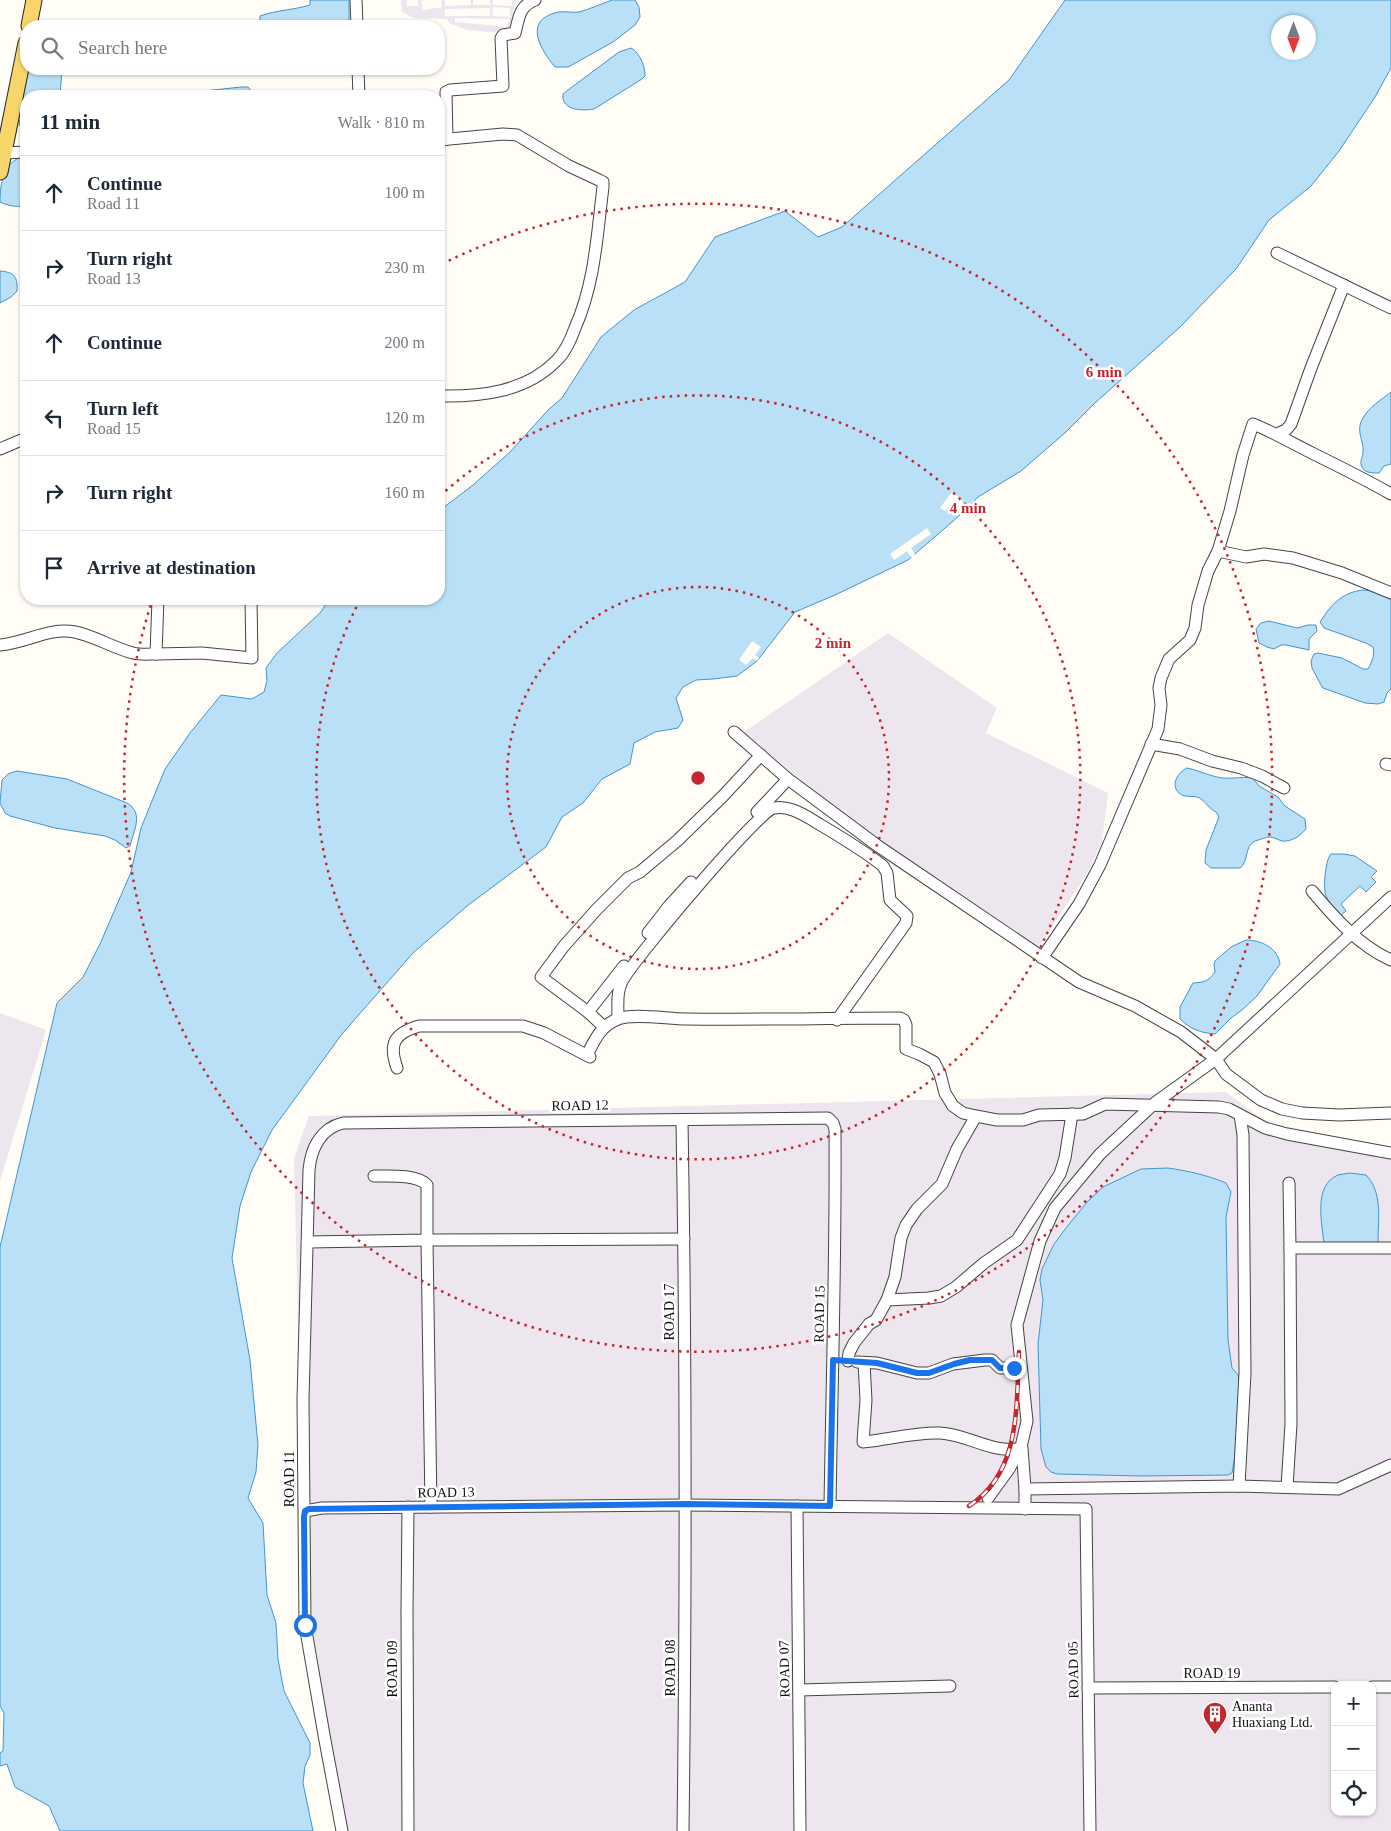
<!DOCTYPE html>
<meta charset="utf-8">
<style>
body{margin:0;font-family:Georgia,serif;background:#f6f6f7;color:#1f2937}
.controls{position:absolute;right:15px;bottom:15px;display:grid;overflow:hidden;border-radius:10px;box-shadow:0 1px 4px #0004}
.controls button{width:45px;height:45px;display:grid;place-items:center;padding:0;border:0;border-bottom:1px solid #e0e1e3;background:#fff;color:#1f2937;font:25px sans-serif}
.compass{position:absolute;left:1271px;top:15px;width:45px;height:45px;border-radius:50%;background:#fff;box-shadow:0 1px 4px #0004;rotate:180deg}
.stop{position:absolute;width:15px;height:15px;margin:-11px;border:4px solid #1a73e8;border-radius:50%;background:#fff}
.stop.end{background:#1a73e8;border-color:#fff;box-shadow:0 1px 5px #0008}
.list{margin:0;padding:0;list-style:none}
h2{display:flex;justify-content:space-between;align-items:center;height:65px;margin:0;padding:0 20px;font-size:21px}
h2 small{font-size:16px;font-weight:400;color:#747a83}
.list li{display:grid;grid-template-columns:32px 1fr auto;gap:15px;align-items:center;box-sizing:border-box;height:75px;padding:0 20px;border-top:1px solid #e0e1e3}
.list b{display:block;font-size:19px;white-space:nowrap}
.list p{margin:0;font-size:16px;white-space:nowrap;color:#747a83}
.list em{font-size:16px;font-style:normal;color:#747a83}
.icon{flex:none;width:28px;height:28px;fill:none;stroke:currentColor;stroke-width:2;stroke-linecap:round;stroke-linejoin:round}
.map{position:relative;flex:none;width:1391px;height:1831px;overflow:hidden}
.search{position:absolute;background:#fff;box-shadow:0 1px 4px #0004;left:20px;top:20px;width:425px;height:55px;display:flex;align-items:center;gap:12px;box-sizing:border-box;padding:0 18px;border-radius:20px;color:#747a83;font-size:19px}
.panel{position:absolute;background:#fff;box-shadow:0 1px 4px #0004;left:20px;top:90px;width:425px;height:515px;border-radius:20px}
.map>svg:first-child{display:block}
.industrial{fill:#eee6ef;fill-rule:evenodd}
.water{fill:#b9e0f7;stroke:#3f96cf;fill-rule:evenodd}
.pier{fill:#fffdf5}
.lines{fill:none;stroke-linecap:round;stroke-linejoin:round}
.minor-casing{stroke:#444;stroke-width:13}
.major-casing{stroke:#222;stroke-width:17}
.minor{stroke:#fff;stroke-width:11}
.major{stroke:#f9d66b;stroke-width:15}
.rail-casing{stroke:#c4262e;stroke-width:4.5}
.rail{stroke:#fff;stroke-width:2.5;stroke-dasharray:8;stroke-linecap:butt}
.route{stroke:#1a73e8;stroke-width:6}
.ring{fill:none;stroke:#c4262e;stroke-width:2.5;stroke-dasharray:2.5 5}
.labels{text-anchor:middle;stroke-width:5;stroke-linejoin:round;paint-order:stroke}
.street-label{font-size:14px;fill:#111;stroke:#fff}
.poi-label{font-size:14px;fill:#111;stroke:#fff;text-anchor:start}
.centre{fill:#c4262e;stroke:#fff;stroke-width:2.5}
.ring-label{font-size:15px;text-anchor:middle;font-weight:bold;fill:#c4262e;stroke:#fff;stroke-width:5;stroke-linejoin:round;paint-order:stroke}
</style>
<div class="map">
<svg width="1391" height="1831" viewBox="0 0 1391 1831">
<rect width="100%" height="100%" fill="#fffdf5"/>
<g class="industrial">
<path d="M401,0H407V6H418V0H425L421,1L423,10L442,7L441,0H445V6L471,5V0H473V5H490V0H493V5L512,6V0H516V2L510,29L502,33L467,30L449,23L447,19L414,18L402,12ZM493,7L510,8V17L492,16ZM490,8V16H445V9ZM455,18L508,19H509L507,27L455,22Z"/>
<polygon points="888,633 997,708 986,733 1108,793 1102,842 1087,874 1037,949 828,803 744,732"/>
<polygon points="0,1013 46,1030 0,1181"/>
<path d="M1226,1092L1270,1125L1391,1149V1831H338L306,1666L294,1158L309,1116ZM1335,1685H1372V1812H1335Z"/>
</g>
<g class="water">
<path d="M310,0H349V22L321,26H262L260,24V16C277,10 293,10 310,5Z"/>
<path d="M612,0H635L639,7L640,17L635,25L613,42L568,67H555C539,48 523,19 559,12C566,11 573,13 579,12C590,9 601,4 612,0Z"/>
<path d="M1065,0H1391V68L1375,97L1339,151L1311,186L1269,220L1236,269L1180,327L1095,403L1066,432L1021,471L978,497L959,516L908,560L835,595L795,612L757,661L737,676L713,679L696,680L683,687L676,698L683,720L678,728L655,732L634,743L630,764L602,779L583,803L562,817L546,847L467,906L413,953L342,1034L272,1130L251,1172L240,1206L232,1258L250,1360L258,1445L256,1472L248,1498L263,1523L267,1595L276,1623L278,1659L284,1691L310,1743V1755L305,1766L303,1783L313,1831H60L49,1806L15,1787L7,1764L0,1766V1753L3,1751L4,1713L0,1706V1247L57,1003L83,977L100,944L131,872L141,828L165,769L190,733L221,695L252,699L264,692L267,681L266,668L277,653L321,612L329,599H439V511L473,485L510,452L549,409L562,398L601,337L634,310L685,282L715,237L785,211L818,237L842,227L1009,80ZM1278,22H1308V52H1278Z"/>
<path d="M631,48C640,53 645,66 645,76L642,79L594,109C583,111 561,111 563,94L568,90L619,52Z"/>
<polygon points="26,69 62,69 60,96 26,96 26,130 21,128 19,124 24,103 22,96"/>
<polygon points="241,87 248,87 256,96 192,96 195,92"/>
<path d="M21,157H26V203L25,206C16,207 8,206 0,202C0,184 3,164 21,157Z"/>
<path d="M0,271C14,272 18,277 17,291L11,297L0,303Z"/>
<path d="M1391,392V464L1384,466L1379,473C1373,473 1364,473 1362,467C1359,462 1363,457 1363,452C1364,440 1355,431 1363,418C1369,407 1381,400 1391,392Z"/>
<path d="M1362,590L1374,591L1391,597V689L1387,693L1384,702L1378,704L1365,703L1323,688L1321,685L1312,668L1311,661L1314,654L1318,653L1342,658L1363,669H1368C1372,662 1375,655 1373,647L1366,643L1324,628L1320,622C1331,605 1341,593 1362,590Z"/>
<polygon points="1269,621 1297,628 1308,625 1316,625 1317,631 1309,639 1309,650 1286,645 1281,645 1274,649 1267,647 1259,643 1256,629 1261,623"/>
<path d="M1187,768C1198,770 1207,775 1217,777C1230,780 1241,776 1253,778L1259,786L1278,797L1285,806L1305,819L1306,829C1300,836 1292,842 1282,841C1278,840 1274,837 1270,837C1266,837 1259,840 1255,841C1244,846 1249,862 1240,868H1211L1205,863L1206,850L1219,817L1216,812C1209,809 1207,803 1201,799C1195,794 1185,799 1179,793C1170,785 1178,772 1187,768Z"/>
<path d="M17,771L67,779L127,803C144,813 134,830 130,846L126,848L115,840L105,836L55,828L10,816L5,813L0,803L2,780L8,774Z"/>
<path d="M1331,854H1344L1355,856L1377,871L1371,877L1376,882L1366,892L1360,886L1341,904L1346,911L1340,916C1335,910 1329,904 1326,896C1323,889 1325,860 1331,854Z"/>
<path d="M1246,940C1261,940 1278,948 1280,964L1257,996L1242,1010L1231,1018L1215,1034C1201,1033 1190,1029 1180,1019V1007L1193,983C1204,982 1208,982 1215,972L1214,964L1215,961L1231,947Z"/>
<path d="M1168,1168C1188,1171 1207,1175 1226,1183L1231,1192L1226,1217L1228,1340L1232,1368L1238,1375L1240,1383L1235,1456L1232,1473L1228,1475L1141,1476L1057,1474L1051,1472L1046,1467L1041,1449L1038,1344L1043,1300L1040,1280L1042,1269L1054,1244L1066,1228L1087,1202L1103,1187L1141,1169Z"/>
<path d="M1350,1173L1366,1175C1383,1192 1378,1220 1378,1243L1324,1244C1322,1223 1313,1185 1338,1175C1342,1174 1346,1174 1350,1173Z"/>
</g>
<g class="pier">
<polygon points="952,492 963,501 962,503 970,509 967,511 959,505 957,507 952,503 945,511 940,508"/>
<polygon points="927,528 931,534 911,548 915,554 912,558 907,551 894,560 890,554"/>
<polygon points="752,641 761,647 755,655 759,658 757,661 753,658 746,665 739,660"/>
</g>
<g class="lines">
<defs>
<g id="minor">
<polyline points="356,0 357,26"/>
<polyline points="358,69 359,96"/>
<path d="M447,139L446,92L450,90L503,86L501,38L503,35L515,33C519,18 519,6 535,0"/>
<path d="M439,140L503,134L517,135L569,166L599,180L603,182V187C597,235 595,283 575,328C571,339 565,353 556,361C526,392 480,397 439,396"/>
<polyline points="4,153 26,152"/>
<polyline points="1277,253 1391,308"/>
<polyline points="1277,434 1286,430 1291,424 1311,368 1344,285"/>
<polyline points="0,449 26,438"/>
<polyline points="1218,551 1246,557 1264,554 1293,558 1342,573 1391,593"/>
<path d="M0,645C26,643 49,627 75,632C95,636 113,648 133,653C140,655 149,654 156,654L158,599"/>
<polyline points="156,654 202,653 252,658 251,599"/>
<polyline points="734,732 788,779 878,846 1079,982 1135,1006 1181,1032 1216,1059 1226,1074 1261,1100 1282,1109 1302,1113 1339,1115 1391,1113"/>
<polyline points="1151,744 1180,749 1212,761 1241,768 1262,776 1284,788"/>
<polyline points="1386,764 1391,765"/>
<polyline points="757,812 788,779"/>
<path d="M1312,891C1334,917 1359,946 1391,960"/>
<polyline points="648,933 669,906 691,882"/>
<path d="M1042,958L1079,904L1100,865L1158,729L1161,705L1159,688L1161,678L1169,659L1190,640L1195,628L1198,605L1208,571L1218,551L1230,511L1243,455L1253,424C1273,432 1292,443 1312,453C1338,466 1365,479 1391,494"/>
<polyline points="588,1012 541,977 564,946 597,909 628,878 640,872 678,840 723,796 761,755"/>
<path d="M618,1018C618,1005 616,990 624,978C636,957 760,809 774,808C780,807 787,808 793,810C802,813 811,819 819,824C841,837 863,850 883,866L887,873L890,900L907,916L906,923L837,1020"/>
<polyline points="604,1027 588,1012 624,966"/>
<path d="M587,1055C594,1041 601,1025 618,1019C633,1013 668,1019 686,1019C757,1020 829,1018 900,1018L904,1020L906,1025V1049L919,1054L934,1062L940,1074L945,1093L953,1106L963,1113L976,1116L997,1120H1023L1039,1115L1083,1114L1105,1104L1219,1107L1229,1109L1265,1128L1287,1134L1391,1153"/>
<path d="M397,1068C388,1043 395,1033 419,1026H523L544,1033L590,1057"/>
<path d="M682,1120C686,1357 686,1594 683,1831"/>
<polyline points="1289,1183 1290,1248"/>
<path d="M308,1242L427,1240V1185C417,1174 388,1176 374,1176"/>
<polyline points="887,1300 895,1277 901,1238 906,1225 917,1209 942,1184 957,1149 976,1116"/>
<polyline points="848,1361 849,1353 854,1343 869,1324 876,1320 887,1300 929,1298 941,1296 956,1287 984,1263 1017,1240 1060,1174 1065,1158 1072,1114"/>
<polyline points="857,1362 877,1363 917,1373 929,1373 953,1364 985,1360 992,1360 1000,1368 1014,1368"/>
<path d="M864,1363L866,1400L863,1442C889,1440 913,1432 940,1433C968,1434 993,1455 1022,1448L1025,1489"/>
<polyline points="1239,1486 1245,1373 1243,1135 1240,1115"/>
<polyline points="1287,1487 1291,1424 1290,1248 1391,1248"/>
<polyline points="988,1498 1009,1469 1021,1447 1027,1421 1017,1325 1040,1241 1055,1208 1100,1154 1156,1102 1216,1059 1391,897"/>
<polyline points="797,1506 800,1831"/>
<polyline points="408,1507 407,1612 408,1831"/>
<polyline points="431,1507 427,1240 684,1239"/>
<polyline points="1025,1509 1025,1489 1239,1486 1338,1489 1391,1465"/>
<polyline points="305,1511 322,1508 685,1505 1086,1509 1090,1831"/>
<polyline points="1372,1687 1391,1687"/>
<polyline points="1088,1688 1335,1687"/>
<polyline points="799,1690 950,1686"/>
<path d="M342,1831L324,1735L305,1625L303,1400L309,1170C311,1148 321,1128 343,1123L828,1118L833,1123L835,1129C836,1255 832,1380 830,1506"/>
</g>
<g id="major">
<polyline points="29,26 34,0"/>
<polyline points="0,172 26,43"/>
</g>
</defs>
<use href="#minor" class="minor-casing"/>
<use href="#major" class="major-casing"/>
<use href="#minor" class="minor"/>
<use href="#major" class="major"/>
<defs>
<path id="rail" d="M969,1506C1021,1472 1016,1407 1019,1352"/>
</defs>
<use href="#rail" class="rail-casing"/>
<use href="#rail" class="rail"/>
</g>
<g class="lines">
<polyline class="route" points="305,1625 304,1517 305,1511 309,1509 685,1504 830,1506 833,1360 877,1363 917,1373 929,1373 954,1364 970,1360 992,1360 1000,1368 1014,1368"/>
</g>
<g class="ring">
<circle cx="698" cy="778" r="191"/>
<path d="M440 496A382 382 0 1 1 359 602"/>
<path d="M442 264A574 574 0 1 1 152 601"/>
</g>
<defs>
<symbol id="building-pin" viewBox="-11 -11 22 30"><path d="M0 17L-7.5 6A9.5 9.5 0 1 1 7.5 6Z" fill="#c4262e" stroke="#fff"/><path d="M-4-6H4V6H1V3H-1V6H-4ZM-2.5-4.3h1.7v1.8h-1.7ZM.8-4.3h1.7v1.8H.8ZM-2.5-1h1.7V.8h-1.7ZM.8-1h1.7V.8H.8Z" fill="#fff"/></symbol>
</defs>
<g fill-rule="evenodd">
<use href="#building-pin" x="1201" y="1700" width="28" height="38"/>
</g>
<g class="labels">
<g class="street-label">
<text transform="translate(580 1105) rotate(-1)" y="5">ROAD 12</text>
<text transform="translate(669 1312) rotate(-90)" y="5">ROAD 17</text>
<text transform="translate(819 1314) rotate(-89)" y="5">ROAD 15</text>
<text transform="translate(289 1479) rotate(-90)" y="5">ROAD 11</text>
<text transform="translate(446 1492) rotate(-1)" y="5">ROAD 13</text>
<text transform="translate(670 1668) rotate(-90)" y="5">ROAD 08</text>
<text transform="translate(392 1669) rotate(-90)" y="5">ROAD 09</text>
<text transform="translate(784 1669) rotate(-91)" y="5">ROAD 07</text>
<text transform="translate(1073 1670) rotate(-91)" y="5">ROAD 05</text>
<text x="1212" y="1678">ROAD 19</text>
</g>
<g class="poi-label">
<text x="1232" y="1711">Ananta<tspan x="1232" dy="16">Huaxiang Ltd.</tspan></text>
</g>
</g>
<circle cx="698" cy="778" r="8" class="centre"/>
<g class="ring-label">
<text x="1104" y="377">6 min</text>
<text x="968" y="513">4 min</text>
<text x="833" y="648">2 min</text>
</g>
</svg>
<div class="controls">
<button>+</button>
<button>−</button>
<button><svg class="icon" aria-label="locate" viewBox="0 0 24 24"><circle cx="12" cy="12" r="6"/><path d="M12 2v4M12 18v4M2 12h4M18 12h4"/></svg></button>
</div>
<svg class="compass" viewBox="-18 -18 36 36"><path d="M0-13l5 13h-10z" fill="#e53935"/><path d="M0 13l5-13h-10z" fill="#747a83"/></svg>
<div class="stop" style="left:305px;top:1625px"></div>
<div class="stop end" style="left:1014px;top:1368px"></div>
<div class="search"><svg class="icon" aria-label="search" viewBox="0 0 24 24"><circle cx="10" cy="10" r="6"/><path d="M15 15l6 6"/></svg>Search here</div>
<section class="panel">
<h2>11 min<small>Walk · 810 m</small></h2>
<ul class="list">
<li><svg class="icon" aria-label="ahead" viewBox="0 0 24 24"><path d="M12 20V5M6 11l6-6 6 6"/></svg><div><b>Continue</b><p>Road 11</p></div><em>100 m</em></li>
<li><svg class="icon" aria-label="right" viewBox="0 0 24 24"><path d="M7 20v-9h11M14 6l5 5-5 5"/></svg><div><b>Turn right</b><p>Road 13</p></div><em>230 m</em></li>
<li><svg class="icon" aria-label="ahead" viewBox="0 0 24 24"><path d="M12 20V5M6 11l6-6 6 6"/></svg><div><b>Continue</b></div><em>200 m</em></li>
<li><svg class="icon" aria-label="left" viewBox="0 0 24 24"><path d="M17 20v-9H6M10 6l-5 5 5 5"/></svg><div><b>Turn left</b><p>Road 15</p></div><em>120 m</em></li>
<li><svg class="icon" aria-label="right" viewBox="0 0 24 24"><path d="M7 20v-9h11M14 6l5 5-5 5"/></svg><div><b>Turn right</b></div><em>160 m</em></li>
<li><svg class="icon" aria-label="arrive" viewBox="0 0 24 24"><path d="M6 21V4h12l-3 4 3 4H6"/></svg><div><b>Arrive at destination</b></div></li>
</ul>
</section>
</div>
